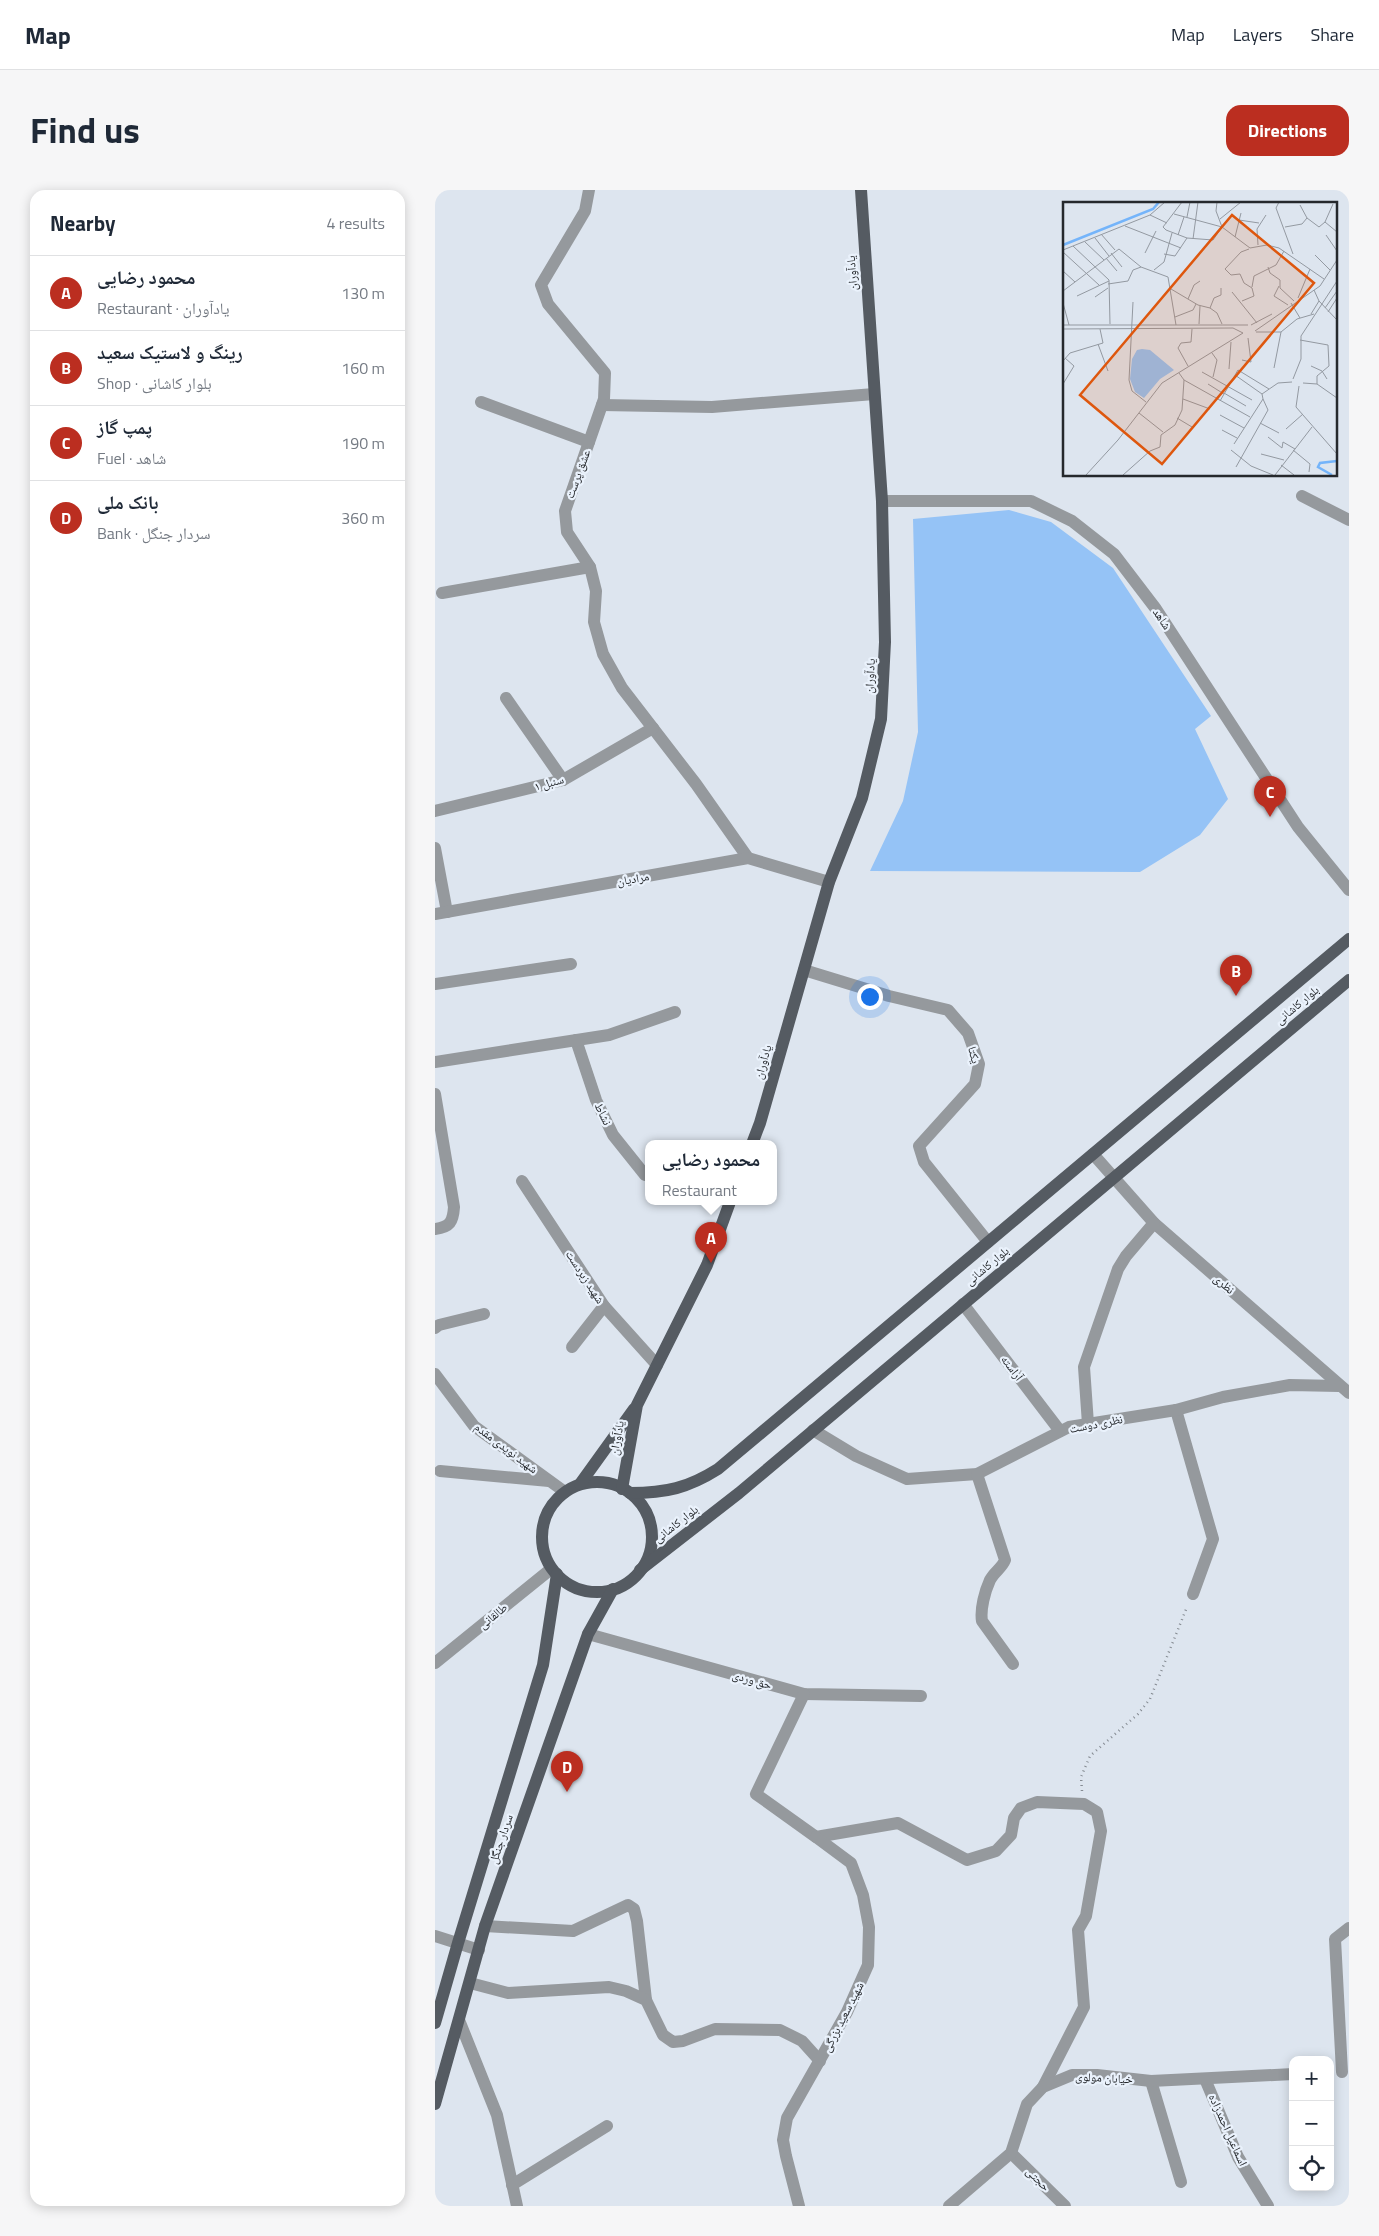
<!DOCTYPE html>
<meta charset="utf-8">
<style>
body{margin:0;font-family:"Titillium Web","Noto Naskh Arabic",sans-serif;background:#f6f6f7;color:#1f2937}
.controls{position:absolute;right:15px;bottom:15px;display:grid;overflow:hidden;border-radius:10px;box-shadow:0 2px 12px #0003}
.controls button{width:45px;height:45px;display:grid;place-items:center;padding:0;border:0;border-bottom:1px solid #e0e1e3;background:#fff;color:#1f2937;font:25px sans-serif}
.you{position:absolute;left:434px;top:806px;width:18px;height:18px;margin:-12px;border:4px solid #fff;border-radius:50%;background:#1a73e8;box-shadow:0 0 0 8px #1a73e833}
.badge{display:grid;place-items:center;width:32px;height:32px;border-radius:50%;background:#bb2e20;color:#fff;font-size:16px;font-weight:700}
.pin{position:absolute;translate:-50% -41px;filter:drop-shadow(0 1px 2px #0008)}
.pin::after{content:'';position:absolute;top:26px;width:18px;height:15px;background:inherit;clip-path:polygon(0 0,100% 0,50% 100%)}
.popup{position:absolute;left:210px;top:950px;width:132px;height:65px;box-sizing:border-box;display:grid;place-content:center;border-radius:10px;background:#fff;filter:drop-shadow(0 1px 4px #0005);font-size:16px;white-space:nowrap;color:#747a83}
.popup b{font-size:19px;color:#1f2937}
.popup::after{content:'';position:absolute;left:50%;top:100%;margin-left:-10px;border:10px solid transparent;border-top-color:#fff}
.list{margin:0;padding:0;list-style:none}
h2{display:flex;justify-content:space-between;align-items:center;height:65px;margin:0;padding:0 20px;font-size:21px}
h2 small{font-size:16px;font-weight:400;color:#747a83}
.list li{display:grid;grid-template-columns:32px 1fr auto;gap:15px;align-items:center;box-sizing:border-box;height:75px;padding:0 20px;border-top:1px solid #e0e1e3}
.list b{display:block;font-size:19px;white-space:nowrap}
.list p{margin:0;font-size:16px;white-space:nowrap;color:#747a83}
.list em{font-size:16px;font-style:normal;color:#747a83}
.icon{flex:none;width:28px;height:28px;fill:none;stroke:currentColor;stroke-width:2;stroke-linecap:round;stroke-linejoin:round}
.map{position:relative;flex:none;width:914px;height:2016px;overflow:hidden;border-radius:15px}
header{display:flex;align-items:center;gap:30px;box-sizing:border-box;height:70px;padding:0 25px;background:#fff;border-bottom:1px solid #e0e1e3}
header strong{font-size:24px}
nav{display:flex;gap:28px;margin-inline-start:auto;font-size:18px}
.intro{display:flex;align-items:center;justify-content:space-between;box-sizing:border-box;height:120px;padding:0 30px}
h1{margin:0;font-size:35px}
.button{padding:12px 22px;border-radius:15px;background:#bb2e20;color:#fff;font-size:18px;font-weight:700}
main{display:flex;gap:30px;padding:0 30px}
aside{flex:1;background:#fff;border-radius:15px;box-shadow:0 2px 12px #0003}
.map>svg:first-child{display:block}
.green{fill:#95c3f6}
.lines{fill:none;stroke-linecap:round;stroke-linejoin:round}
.path{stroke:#858b92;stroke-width:2.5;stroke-dasharray:1 4;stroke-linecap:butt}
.minor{stroke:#95999d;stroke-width:12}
.major{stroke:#555b62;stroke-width:12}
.labels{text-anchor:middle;stroke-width:4.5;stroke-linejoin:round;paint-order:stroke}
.street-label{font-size:12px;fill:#25282c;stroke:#eaf2fc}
.inset-river{fill:none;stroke:#74b4fa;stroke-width:2.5}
.inset-road{fill:none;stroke:#9399a1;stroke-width:1}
.view{fill:#de570e;fill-opacity:0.15;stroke:#de570e;stroke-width:2.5}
.inset-edge{fill:none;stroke:#25282c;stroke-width:2.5}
</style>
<header>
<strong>Map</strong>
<nav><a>Map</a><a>Layers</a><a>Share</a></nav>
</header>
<div class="intro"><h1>Find us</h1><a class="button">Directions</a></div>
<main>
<aside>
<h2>Nearby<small>4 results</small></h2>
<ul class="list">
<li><span class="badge">A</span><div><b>محمود رضایی</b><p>Restaurant · یادآوران</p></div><em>130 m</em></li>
<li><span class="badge">B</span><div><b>رینگ و لاستیک سعید</b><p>Shop · بلوار کاشانی</p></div><em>160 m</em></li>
<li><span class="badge">C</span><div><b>پمپ گاز</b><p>Fuel · شاهد</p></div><em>190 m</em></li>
<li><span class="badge">D</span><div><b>بانک ملی</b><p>Bank · سردار جنگل</p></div><em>360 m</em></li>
</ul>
</aside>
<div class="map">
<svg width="914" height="2016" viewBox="0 0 914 2016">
<rect width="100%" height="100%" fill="#dde5ef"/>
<polygon class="green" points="574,320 616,332 678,378 776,526 760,539 793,609 765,645 705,682 435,681 468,611 483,542 478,329"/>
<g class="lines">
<polyline class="path" points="647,1601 646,1587 655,1566 703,1524 715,1509 752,1417"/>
<g class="minor">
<polyline points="154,0 150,21 106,95 113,114 170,183 169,209 130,321 132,342 155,377 161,401 159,432 168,464 187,498 261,594 313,668"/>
<polyline points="46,212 154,252"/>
<polyline points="167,215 277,217 439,204"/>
<polyline points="867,306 914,330"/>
<polyline points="447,311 596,311 637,331 679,364 721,419 863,637 914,700"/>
<polyline points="7,403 155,377"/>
<polyline points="71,508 128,590"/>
<polyline points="0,621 128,590 218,538"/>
<polyline points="0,658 12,722"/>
<polyline points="0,724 313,668 394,692"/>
<polyline points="369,780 454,806 513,820 533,843 544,874 540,894 484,956 489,972 553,1052"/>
<polyline points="0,794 136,774"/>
<polyline points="141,850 161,910 178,945 210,985 214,986"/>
<polyline points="0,872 174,845 240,822"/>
<path d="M0,904L19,1017C18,1032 15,1037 0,1039"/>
<polyline points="658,964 719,1033 914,1203"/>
<polyline points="87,991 169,1116 222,1175"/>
<polyline points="528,1114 625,1241"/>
<polyline points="0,1138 4,1135 49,1124"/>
<polyline points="137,1157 169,1116"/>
<polyline points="0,1184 39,1236 130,1302"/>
<polyline points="741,1220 778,1349 758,1404"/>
<polyline points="653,1234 649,1177 683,1079 691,1066 719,1033"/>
<polyline points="378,1240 421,1266 472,1289 542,1284 634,1237 741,1220 788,1207 855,1195 904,1196"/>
<polyline points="5,1281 114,1291"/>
<path d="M542,1284L570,1370C567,1378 559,1382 555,1390C550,1401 545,1419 547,1431L578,1474"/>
<polyline points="153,1444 369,1504 486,1506"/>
<polyline points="0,1473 116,1379"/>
<polyline points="369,1504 321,1604 381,1647 463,1633 532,1670 561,1661 576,1645 579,1628 586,1618 602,1612 649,1614 662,1622 666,1641 651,1726 643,1740 649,1817 608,1897"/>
<polyline points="50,1736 138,1741 193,1715 199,1719 202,1731 211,1810"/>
<polyline points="0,1746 44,1760"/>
<polyline points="35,1793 73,1803 174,1797 191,1801 211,1810 228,1845 238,1852 248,1851 280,1839 345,1840 367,1851 385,1871"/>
<polyline points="24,1830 62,1925 82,2016"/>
<polyline points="907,1882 900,1749 914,1738"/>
<polyline points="770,1889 803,1967 833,2016"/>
<polyline points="716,1891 746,1992"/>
<polyline points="576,1963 630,2016"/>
<polyline points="77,1995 172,1936"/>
<polyline points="364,2016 351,1966 348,1950 352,1928 412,1822 433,1775 434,1737 428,1705 416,1673 381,1647"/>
<polyline points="514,2016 576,1963 592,1914 608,1897 637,1885 662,1885 716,1891 858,1884"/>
</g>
<g class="major">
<polyline points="317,954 325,933 394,692 427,608 446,529 450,452 447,311 426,0"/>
<circle cx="162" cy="1347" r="55"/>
<polyline points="145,1294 199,1219"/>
<polyline points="187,1299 202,1215 272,1075 295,1012"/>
<path d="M195,1303C231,1303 253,1298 283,1279L914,749"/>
<polyline points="205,1380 304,1303 914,790"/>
<polyline points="0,1833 23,1753 108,1475 122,1384"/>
<polyline points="0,1914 50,1736 153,1444 178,1399"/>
</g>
</g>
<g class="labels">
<g class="street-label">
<text transform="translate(417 83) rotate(-94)" y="4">یادآوران</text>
<text transform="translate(143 284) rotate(-70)" y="4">عشق پرست</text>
<text transform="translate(727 429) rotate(56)" y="4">شاهد</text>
<text transform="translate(435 486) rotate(-87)" y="4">یادآوران</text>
<text transform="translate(114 593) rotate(-16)" y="4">سنبل ۱</text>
<text transform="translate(198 689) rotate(-10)" y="4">مرادیان</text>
<text transform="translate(862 815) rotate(-40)" y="4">بلوار کاشانی</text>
<text transform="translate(539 865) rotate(75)" y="4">یکتا</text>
<text transform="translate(328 872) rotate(-74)" y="4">یادآوران</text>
<text transform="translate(168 924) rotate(64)" y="4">نشاط</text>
<text transform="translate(552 1076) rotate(-40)" y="4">بلوار کاشانی</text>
<text transform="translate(150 1087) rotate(57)" y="4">شهید زبردست</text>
<text transform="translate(789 1094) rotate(41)" y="4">نظری</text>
<text transform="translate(577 1178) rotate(53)" y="4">آراسته</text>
<text transform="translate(661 1234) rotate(-11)" y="4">نظری دوست</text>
<text transform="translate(182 1248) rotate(-80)" y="4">یادآوران</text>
<text transform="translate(71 1258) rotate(37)" y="4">شهید نویدی مقدم</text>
<text transform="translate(241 1334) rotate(-38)" y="4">بلوار کاشانی</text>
<text transform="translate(58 1426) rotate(-39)" y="4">طالقانی</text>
<text transform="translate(317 1490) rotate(16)" y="4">حق وردی</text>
<text transform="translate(66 1649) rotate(-71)" y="4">سردار جنگل</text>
<text transform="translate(408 1827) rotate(-63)" y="4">شهید سعید بزرگی</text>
<text transform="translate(669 1888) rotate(3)" y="4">خیابان مولوی</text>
<text transform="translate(793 1940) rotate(66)" y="4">اسماعیل احمدزاده</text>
<text transform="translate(603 1989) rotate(45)" y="4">حجتی</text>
</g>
</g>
<g transform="translate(628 12)">
<rect width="274" height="274" fill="#dde5ef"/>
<path d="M79,147L87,148L111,168L97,177L81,196L72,190L67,177L69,157L74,148Z" fill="#95c3f6"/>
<path class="inset-river" d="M0,43L90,7L96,0M269,273L255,265L257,261L274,259"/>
<path class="inset-road" d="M119,0L100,25L103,28L124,36L150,38L159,25M154,0L153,9L159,25M216,0L213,6L230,52M237,3L244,16L256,25L262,20L270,2M111,12L159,25L187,46L204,43L216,46L261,77M87,13L104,21M124,15L127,0M157,17L178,0M176,18L196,21M262,20L274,30M62,24L118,46M222,25L239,22L244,16M38,32L52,48M115,33L121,15M263,33L274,49M172,35L178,11M32,36L46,54M130,37L135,0M22,40L41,58M195,43L194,27L203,13M10,44L46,78L47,122M0,48L87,13L102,0M0,50L36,83M48,51L59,65M82,51L93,29M101,52L112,54L124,36M252,53L267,68M43,56L54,69M205,65L207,71L217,78V86L231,99M91,68L101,60L109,31M0,69L12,80M45,82L65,79L70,68L78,65M216,84L211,94L225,103M189,85L191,74L213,63L221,49M108,87L135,103L147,106L154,111L159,122M251,88L256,99L274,118M0,89L56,47L78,65L105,75L113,123M169,90L194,121M14,94L46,79M32,95L45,86M235,96L247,67M125,97L131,83L137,79M179,99L191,94L189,86L181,81L177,72L168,73L162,67L178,50L186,47M70,100L66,178L69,189L83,200M0,101L6,123M228,101L237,116M147,106L151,96L158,93V86M262,106L274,89M265,110L274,96M248,112L256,99M112,115L130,108L133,102M136,122L137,104M0,123H185M188,123L209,112M0,127L170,126L180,131M192,129L257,84L274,58M193,130H218L234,117L251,112M237,138L265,143M35,142L45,169M149,151L154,158L150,175M179,158L188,160L185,136M0,159L7,151L40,141L37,127M125,164L115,146L118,141L128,140L129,127M248,164L259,169L264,177M211,166L218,130M166,167L168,140M139,170L189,198M116,171L121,178L187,215M172,173L199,192M230,177L238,157V134L274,79M240,181L254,182L274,196M0,182L11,164L2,156M145,182L161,192M254,182V174L266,164L265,143M236,184L233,205L274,252M161,191L183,204M120,197L147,207M157,199L175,168L206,187M76,211L100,230M157,213L181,226M114,216L129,225M197,221L216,231M223,227L240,212M159,228L174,236M205,235L219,246L220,240L232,247M171,242L200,197L199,192L215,181L229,180M168,248L188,264L210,273M230,248L247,262L246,270M198,252L221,258M218,263L231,273M173,265L205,208L200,197M23,273L55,238L99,181L180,131M60,273L87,249L97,245L98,233L112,223L119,208L121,178M212,273L249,225"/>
<path class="view" d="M169,13L251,81L99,262L17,193Z"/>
<rect width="274" height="274" class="inset-edge"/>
</g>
</svg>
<div class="controls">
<button>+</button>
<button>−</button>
<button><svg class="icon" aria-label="locate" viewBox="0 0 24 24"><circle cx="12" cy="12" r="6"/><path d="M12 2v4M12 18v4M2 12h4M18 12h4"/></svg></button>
</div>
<div class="you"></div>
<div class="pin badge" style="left:276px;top:1073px">A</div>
<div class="popup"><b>محمود رضایی</b>Restaurant</div>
<div class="pin badge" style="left:801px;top:806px">B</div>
<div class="pin badge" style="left:835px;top:627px">C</div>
<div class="pin badge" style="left:132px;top:1602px">D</div>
</div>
</main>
